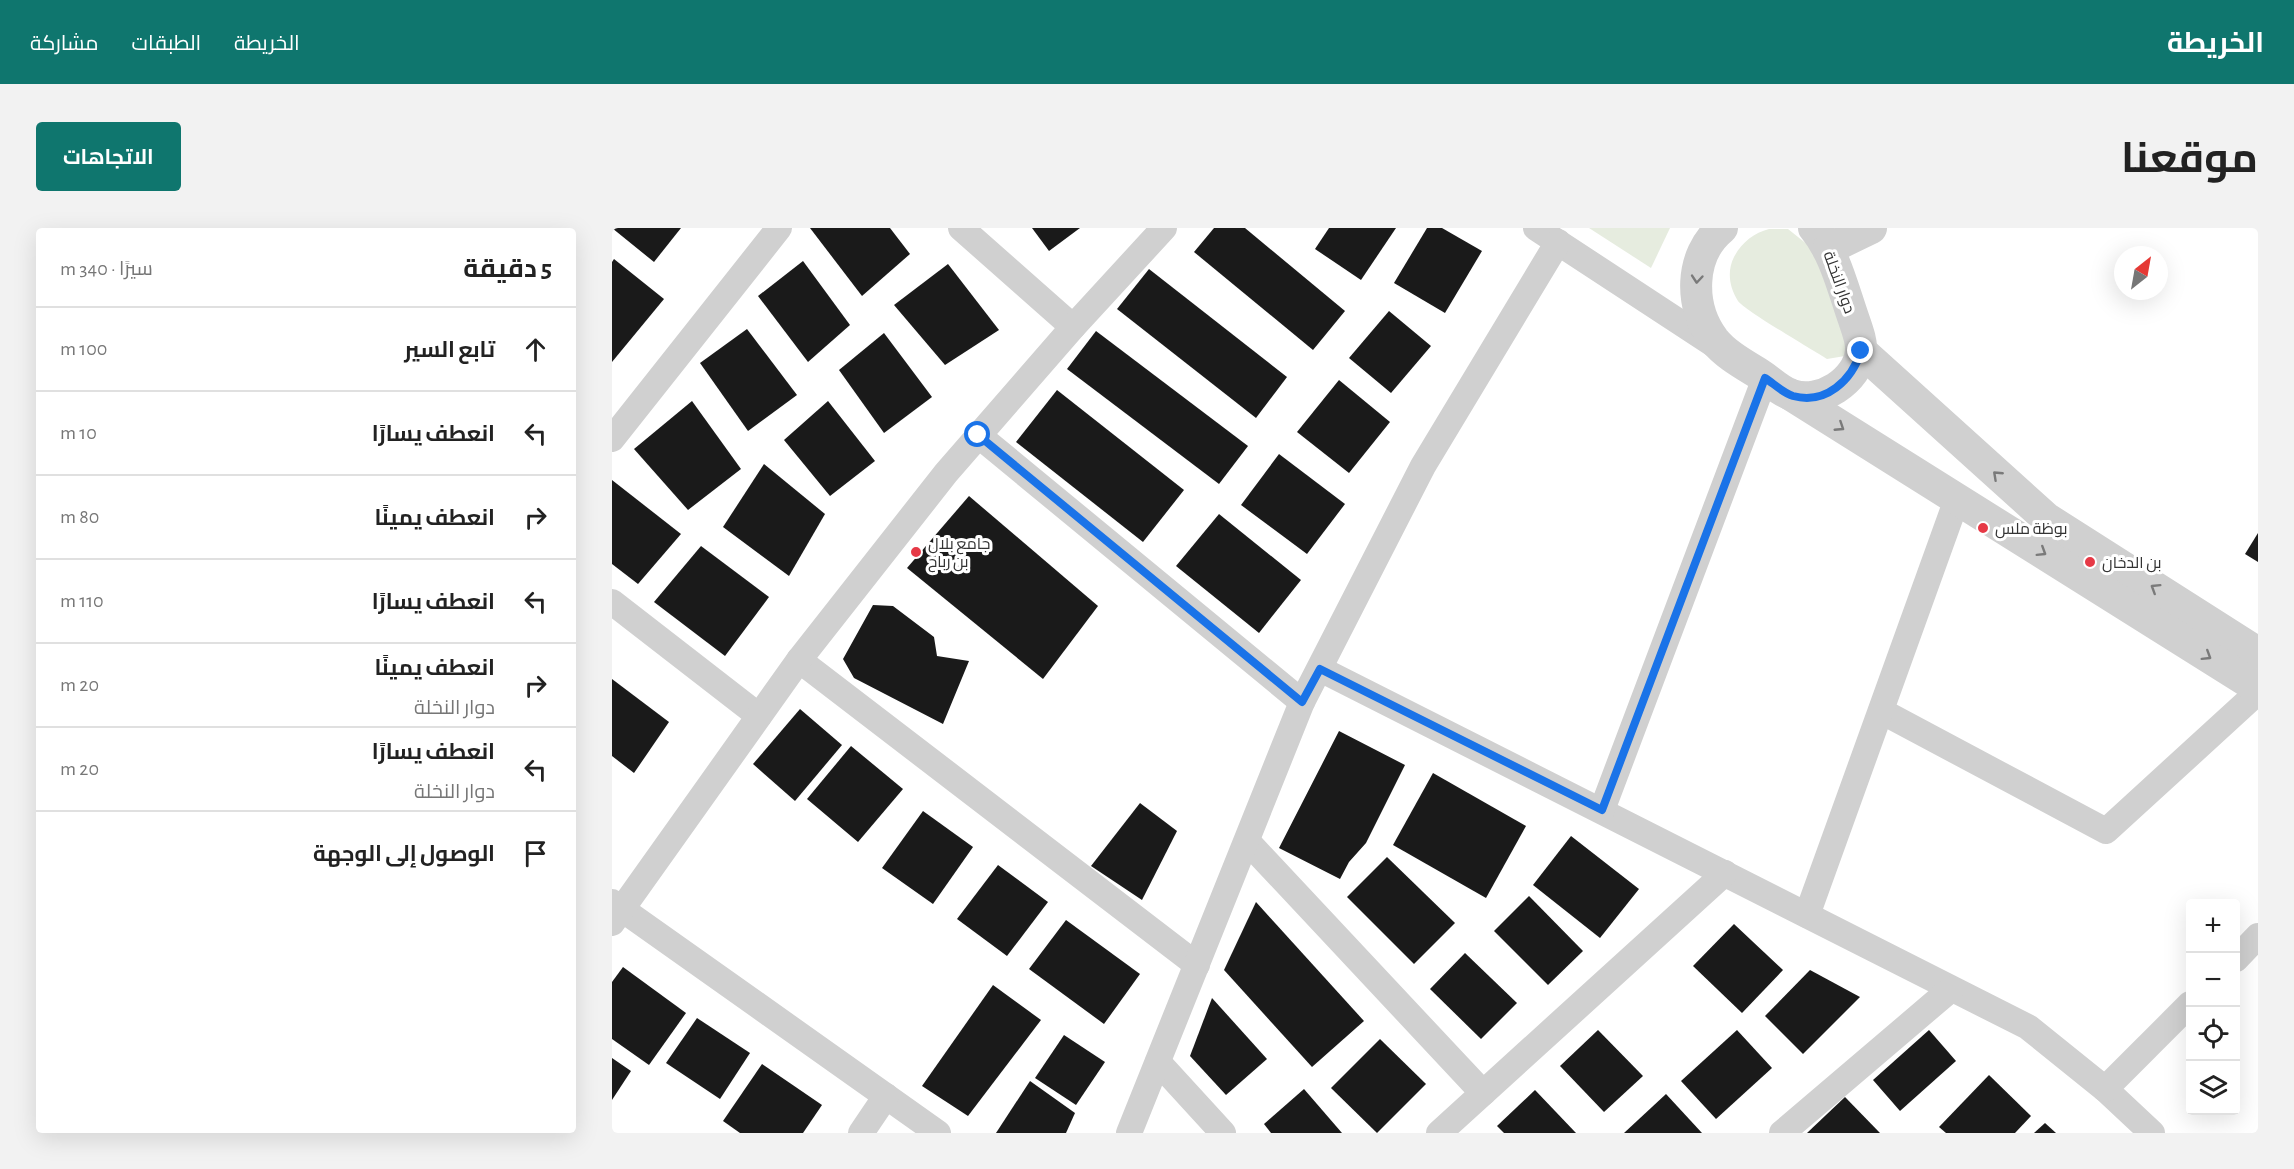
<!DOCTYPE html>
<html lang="ar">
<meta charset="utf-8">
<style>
body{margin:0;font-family:"Alegreya Sans",Cairo,sans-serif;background:#f2f2f2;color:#222;direction:rtl}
.controls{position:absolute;right:18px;bottom:18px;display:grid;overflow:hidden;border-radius:6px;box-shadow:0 6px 24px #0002}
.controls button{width:54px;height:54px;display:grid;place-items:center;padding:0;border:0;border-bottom:2px solid #e0e0e0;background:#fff;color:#222;font:30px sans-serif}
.compass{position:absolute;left:1502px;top:18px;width:54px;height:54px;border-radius:50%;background:#fff;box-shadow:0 6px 24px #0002;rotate:31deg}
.stop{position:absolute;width:18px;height:18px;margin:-14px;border:4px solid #1a73e8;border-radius:50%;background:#fff}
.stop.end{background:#1a73e8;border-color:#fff;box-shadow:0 2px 6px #0008}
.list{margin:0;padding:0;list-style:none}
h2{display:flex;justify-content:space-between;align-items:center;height:78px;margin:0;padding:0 24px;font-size:26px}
h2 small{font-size:20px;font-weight:400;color:#767676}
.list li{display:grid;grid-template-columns:39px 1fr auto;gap:18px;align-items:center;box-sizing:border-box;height:84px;padding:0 24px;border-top:2px solid #e0e0e0}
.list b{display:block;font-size:22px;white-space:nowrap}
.list p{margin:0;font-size:20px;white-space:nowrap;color:#767676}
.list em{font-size:20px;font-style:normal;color:#767676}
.icon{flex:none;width:33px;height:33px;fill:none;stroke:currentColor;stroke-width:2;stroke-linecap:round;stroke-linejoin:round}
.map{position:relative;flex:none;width:1646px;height:905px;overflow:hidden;direction:ltr;border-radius:6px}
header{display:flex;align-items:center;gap:36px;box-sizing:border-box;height:84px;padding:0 30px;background:#0f766e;color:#fff}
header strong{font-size:28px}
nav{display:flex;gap:33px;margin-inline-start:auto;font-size:21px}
.intro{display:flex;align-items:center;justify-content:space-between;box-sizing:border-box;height:144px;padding:0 36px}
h1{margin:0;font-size:42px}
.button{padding:15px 27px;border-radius:6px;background:#0f766e;color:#fff;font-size:21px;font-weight:700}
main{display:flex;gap:36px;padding:0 36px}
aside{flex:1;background:#fff;border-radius:6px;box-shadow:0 6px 24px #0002}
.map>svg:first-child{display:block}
.green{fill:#e6ecdf}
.building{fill:#1a1a1a}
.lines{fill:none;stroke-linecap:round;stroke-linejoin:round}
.minor{stroke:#d0d0d0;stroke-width:26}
.tertiary{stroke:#d0d0d0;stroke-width:32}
.oneway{stroke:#7a7a7a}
.route{stroke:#1a73e8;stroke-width:8}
.poi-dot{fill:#e63946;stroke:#fff;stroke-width:2}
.labels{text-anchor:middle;stroke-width:6;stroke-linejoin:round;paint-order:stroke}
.street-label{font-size:16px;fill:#333;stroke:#fff}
.poi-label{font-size:16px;fill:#333;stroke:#fff;text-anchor:start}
</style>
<header>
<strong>الخريطة</strong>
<nav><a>الخريطة</a><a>الطبقات</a><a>مشاركة</a></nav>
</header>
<div class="intro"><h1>موقعنا</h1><a class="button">الاتجاهات</a></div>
<main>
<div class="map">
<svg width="1646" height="905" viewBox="0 0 1646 905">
<rect width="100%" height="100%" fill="#fff"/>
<g class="green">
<polygon points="977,0 1058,0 1039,40"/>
<path d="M1157,1H1176L1206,25L1243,119L1233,128L1215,131C1201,122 1132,82 1126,73C1117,59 1115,43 1122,29C1130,14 1142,5 1157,1Z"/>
</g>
<g class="building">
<polygon points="0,0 69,0 42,34"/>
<polygon points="198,0 278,0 298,26 250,68"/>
<polygon points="420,0 468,0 437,23"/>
<polygon points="602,0 633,0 733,83 701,122 582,24"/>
<polygon points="717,0 784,0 749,52 703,21"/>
<polygon points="815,0 830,0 870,23 833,85 782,55"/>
<polygon points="2,31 52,71 0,134 0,34"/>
<polygon points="191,33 238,97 196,134 146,68"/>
<polygon points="336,36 387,102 333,137 282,77"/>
<polygon points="537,41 675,149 644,190 505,81"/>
<polygon points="777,83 819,118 779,165 737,130"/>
<polygon points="135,101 185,167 136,203 88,135"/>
<polygon points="484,103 636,218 607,256 455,141"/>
<polygon points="272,105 320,169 272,205 227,142"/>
<polygon points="727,152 778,194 737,245 685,204"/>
<polygon points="445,162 572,262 531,314 404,214"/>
<polygon points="80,173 129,241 76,282 22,221"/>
<polygon points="216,173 263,233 218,268 172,212"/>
<polygon points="667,226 733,276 695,326 629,277"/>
<polygon points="152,236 213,286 177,348 111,299"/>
<polygon points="0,252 69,306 26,356 0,336"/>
<polygon points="357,268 486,378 431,451 295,340"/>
<polygon points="607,286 689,352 647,405 564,338"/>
<polygon points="1646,305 1646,334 1633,326"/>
<polygon points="89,318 157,369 113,428 42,374"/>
<polygon points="261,377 281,378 322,409 325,428 357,433 331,496 242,450 231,431"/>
<polygon points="0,451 57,494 22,545 0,528"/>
<polygon points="188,481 230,517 183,573 141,536"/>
<polygon points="727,503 793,537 754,615 737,634 728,651 667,620"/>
<polygon points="239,518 291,561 246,614 195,571"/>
<polygon points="821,545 914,598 874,670 781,617"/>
<polygon points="528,575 565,603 530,672 479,638"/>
<polygon points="311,583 361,619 321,676 270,640"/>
<polygon points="959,608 1027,661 988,710 921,657"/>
<polygon points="775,629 843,695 802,736 735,669"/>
<polygon points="386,637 436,674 395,728 345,691"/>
<polygon points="917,668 971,723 936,757 882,703"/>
<polygon points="644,674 752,793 700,839 612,742"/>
<polygon points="454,692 528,746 492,796 417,741"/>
<polygon points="1122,696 1171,742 1130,785 1081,738"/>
<polygon points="853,725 905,775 869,811 818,761"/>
<polygon points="11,739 74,785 37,837 0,811 0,754"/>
<polygon points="1198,742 1248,769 1191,826 1153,788"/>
<polygon points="381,757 429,792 356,888 310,858"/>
<polygon points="600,770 655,831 614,867 578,828"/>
<polygon points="85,790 138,825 108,871 54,835"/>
<polygon points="986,802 1031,848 992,884 948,838"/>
<polygon points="1125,802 1160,840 1104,891 1069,853"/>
<polygon points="1317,802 1344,833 1288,883 1261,852"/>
<polygon points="452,807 493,834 464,877 423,850"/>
<polygon points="768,811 814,856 765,905 719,860"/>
<polygon points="0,830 19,843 0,872"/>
<polygon points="150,836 210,877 191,905 128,905 111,893"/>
<polygon points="1377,847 1419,888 1403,905 1334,905 1327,899"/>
<polygon points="418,853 463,885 454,905 384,905"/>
<polygon points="692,861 730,905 659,905 652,896"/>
<polygon points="923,862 964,905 892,905 885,898"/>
<polygon points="1054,866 1090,905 1012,905"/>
<polygon points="1233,869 1268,905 1195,905"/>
<polygon points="1433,895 1444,905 1422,905"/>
</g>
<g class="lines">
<g class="minor">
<polyline points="349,0 461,99"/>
<polyline points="924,0 1107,120"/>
<polyline points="366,207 690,474"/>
<polyline points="0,211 167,0"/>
<polyline points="0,374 147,488"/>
<polyline points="187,432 585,737"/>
<polyline points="708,441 1416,799 1493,861 1540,905"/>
<polyline points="1269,483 1494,603 1646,464"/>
<polyline points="990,582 1153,150"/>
<polyline points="635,613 871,865"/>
<polyline points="0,674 326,905"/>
<polyline points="1195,687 1345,271"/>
<polyline points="0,695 187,432 334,245 461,99 552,0"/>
<polyline points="1624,731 1646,708"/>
<polyline points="546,834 611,905"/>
<polyline points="1493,861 1578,776"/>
<polyline points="249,905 274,868"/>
<polyline points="517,905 690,474 811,238 946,14"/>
<polyline points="827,905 1113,645"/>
<polyline points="1170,905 1339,761"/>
</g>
<g class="tertiary">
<path d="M1110,0C1077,27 1077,79 1102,112C1114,127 1133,137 1149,147C1158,153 1169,164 1180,167C1208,177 1246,153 1249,123C1250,114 1245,101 1242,92C1231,61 1223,25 1202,0"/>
<polyline points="1216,21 1259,0"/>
<polyline points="1249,123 1434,290 1646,425"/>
<polyline points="1179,167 1646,460"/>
</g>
</g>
<defs><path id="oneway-chevron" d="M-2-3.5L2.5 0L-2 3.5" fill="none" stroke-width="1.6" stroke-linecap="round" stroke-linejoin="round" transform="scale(1.5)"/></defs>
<g class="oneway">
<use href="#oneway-chevron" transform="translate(1085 51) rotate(95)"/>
<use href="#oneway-chevron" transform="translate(1228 199) rotate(33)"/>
<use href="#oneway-chevron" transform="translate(1385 247) rotate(-137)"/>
<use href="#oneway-chevron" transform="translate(1430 324) rotate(32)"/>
<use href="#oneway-chevron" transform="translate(1543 360) rotate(-148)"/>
<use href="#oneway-chevron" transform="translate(1595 428) rotate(32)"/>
</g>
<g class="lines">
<path class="route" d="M366,207L690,474L708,441L990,582L1153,150C1161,155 1171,165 1181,168C1214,177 1240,152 1249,123"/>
</g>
<g class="poi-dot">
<circle cx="1371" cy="300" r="6"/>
<circle cx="304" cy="324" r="6"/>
<circle cx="1478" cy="334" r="6"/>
</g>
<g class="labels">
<g class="street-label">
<text transform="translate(1228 54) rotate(70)" y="6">دوار النخلة</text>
</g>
<g class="poi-label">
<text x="1383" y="306">بوظة ملس</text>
<text x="316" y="321">جامع بلال<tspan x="316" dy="18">بن رباح</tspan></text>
<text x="1490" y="340">بن الدخان</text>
</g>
</g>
</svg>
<div class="controls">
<button>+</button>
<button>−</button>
<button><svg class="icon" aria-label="locate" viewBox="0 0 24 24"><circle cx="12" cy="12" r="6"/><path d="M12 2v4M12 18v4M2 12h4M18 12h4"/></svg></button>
<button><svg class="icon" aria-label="layers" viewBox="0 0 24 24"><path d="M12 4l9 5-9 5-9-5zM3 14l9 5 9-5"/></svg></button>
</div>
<svg class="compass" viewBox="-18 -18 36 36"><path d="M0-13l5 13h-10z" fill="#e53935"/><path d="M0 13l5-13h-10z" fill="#767676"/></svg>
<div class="stop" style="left:366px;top:207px"></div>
<div class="stop end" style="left:1249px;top:123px"></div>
</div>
<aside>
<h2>5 دقيقة<small>سيرًا · 340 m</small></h2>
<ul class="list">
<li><svg class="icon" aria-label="ahead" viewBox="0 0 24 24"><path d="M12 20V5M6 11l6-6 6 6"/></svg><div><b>تابع السير</b></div><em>100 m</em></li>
<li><svg class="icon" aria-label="left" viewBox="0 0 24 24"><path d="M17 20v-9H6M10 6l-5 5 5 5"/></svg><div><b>انعطف يسارًا</b></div><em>10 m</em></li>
<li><svg class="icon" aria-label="right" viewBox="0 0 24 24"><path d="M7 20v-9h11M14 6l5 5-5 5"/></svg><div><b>انعطف يمينًا</b></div><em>80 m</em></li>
<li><svg class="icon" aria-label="left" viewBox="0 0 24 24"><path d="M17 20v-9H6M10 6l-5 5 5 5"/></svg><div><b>انعطف يسارًا</b></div><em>110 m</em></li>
<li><svg class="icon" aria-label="right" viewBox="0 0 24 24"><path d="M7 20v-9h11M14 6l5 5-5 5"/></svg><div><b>انعطف يمينًا</b><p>دوار النخلة</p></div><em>20 m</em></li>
<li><svg class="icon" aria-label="left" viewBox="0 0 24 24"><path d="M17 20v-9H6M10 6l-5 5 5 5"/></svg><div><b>انعطف يسارًا</b><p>دوار النخلة</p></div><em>20 m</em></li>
<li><svg class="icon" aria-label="arrive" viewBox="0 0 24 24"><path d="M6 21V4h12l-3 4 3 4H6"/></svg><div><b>الوصول إلى الوجهة</b></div></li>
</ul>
</aside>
</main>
